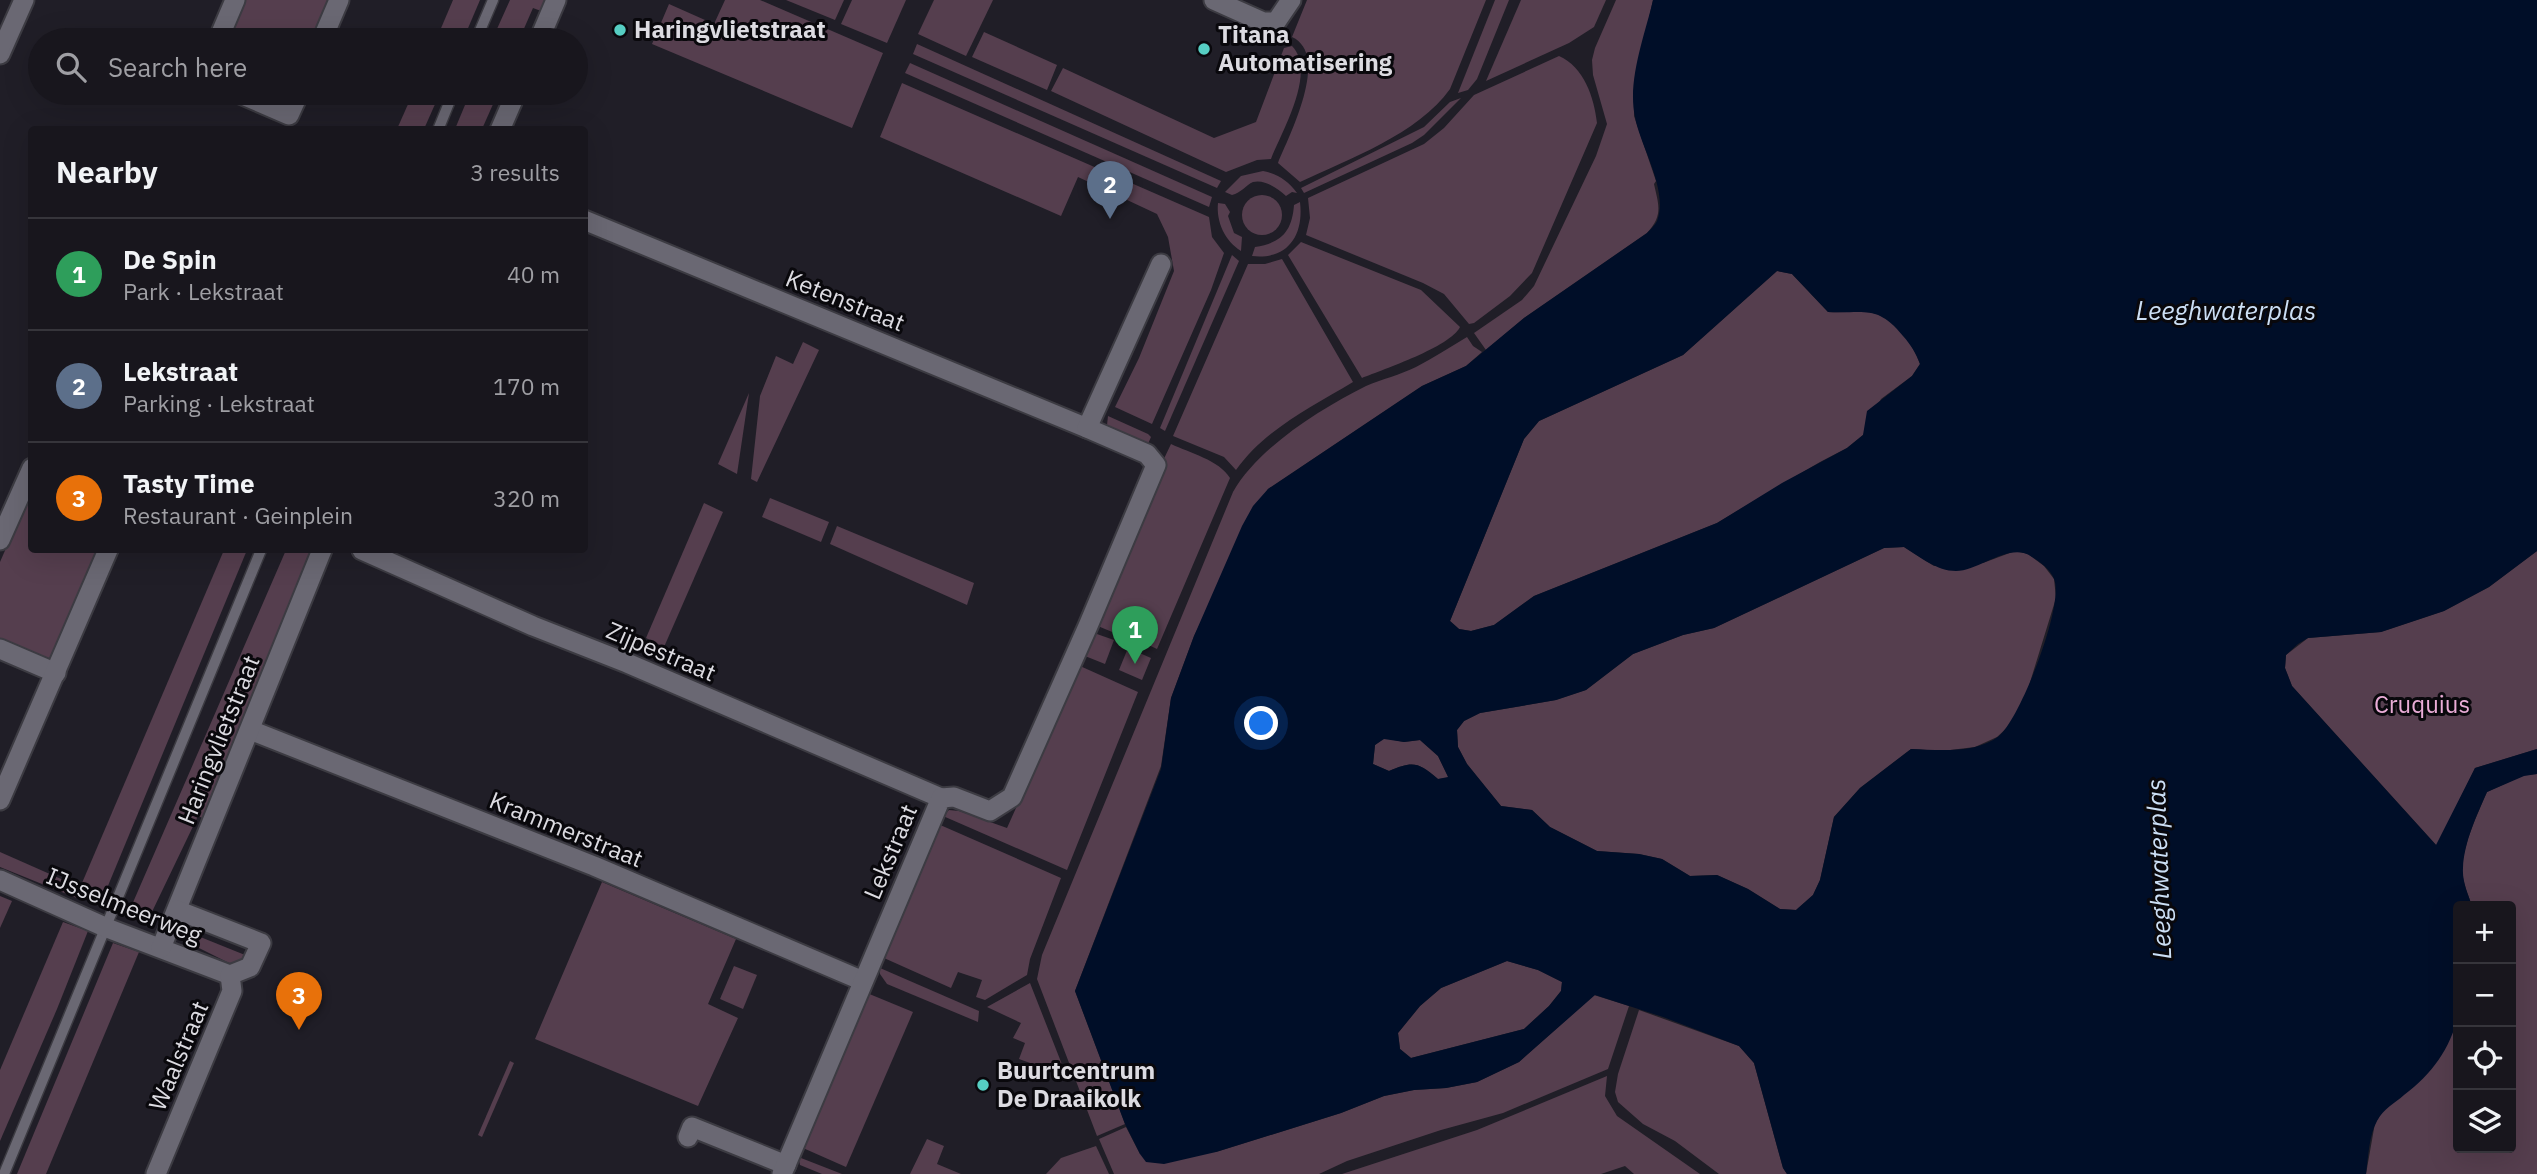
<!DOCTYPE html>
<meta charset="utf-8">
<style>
body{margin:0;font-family:"IBM Plex Sans",sans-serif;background:#25232a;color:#f1f3f6}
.controls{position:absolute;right:21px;bottom:21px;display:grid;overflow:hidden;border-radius:7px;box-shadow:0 7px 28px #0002}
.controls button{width:63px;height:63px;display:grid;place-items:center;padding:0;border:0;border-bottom:2px solid #36353b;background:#18161d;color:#f1f3f6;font:35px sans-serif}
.you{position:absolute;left:1262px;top:724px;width:24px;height:24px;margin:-18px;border:5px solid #fff;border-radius:50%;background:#1a73e8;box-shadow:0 0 0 10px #1a73e833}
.badge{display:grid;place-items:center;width:46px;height:46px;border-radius:50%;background:#7c3aed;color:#fff;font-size:23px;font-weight:700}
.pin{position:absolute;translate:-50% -58px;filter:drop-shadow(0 2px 4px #0008)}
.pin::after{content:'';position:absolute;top:37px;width:24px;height:21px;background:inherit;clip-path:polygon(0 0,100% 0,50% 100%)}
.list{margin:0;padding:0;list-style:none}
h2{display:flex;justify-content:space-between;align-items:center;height:91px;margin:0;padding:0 28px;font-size:30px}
h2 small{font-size:23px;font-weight:400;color:#9f9fa4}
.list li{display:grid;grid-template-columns:46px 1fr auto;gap:21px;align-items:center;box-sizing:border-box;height:112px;padding:0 28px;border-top:2px solid #36353b}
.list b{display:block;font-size:26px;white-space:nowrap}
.list p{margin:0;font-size:23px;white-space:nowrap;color:#9f9fa4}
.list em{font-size:23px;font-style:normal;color:#9f9fa4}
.icon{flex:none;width:38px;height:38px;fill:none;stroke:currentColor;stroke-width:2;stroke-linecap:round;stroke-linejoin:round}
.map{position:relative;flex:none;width:2537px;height:1174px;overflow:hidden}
.search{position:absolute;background:#18161d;box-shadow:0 7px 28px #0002;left:28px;top:28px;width:560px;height:77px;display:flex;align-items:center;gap:18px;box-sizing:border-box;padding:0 24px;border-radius:38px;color:#9f9fa4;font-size:26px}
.panel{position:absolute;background:#18161d;box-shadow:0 7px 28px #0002;left:28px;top:126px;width:560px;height:427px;border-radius:7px}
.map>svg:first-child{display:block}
.green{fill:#553e4e}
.water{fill:#000e28;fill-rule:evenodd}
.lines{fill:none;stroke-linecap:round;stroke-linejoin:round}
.service-casing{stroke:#3c3b42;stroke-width:13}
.minor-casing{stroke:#3c3b42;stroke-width:23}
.service{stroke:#6a6873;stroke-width:10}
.minor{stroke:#6a6873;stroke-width:19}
.poi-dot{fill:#56cec3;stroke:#09080c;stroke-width:2.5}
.labels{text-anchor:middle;stroke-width:6;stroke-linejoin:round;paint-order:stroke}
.poi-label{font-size:24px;font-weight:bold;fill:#dcdbe1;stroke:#09080c;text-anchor:start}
.street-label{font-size:24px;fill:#dcdbe1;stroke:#09080c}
.park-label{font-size:24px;fill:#eaacd7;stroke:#09080c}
.water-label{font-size:26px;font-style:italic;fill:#ccdff5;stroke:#09080c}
</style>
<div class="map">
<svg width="2537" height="1174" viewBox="0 0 2537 1174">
<rect width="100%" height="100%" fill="#201e27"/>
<g class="green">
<polygon points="244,0 330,0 313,40 227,40"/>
<polygon points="453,0 480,0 463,40 436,40"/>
<polygon points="510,0 545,0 541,11 533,8 519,40 492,40"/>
<polygon points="725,0 760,0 883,53 852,128 652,44 669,4 714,24"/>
<polygon points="786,0 844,0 835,20"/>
<polygon points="852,0 906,0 887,43 841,24"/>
<polygon points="934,0 993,0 966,56 918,34"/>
<path d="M1307,0H1486L1450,89C1418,134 1349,159 1300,182L1278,163C1289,136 1331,55 1292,37Z"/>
<polygon points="1495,0 1509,0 1477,79 1468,90 1458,93"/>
<polygon points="1521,0 1606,0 1594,27 1569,43 1486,81"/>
<path d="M1616,0H1653L1634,85V116L1656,181L1654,184C1659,206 1663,215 1647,233L1524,318L1486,350L1474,333L1522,300L1534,286L1596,156L1607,124L1593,75L1592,60L1595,48Z"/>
<polygon points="984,32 1057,65 1047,90 972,57"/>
<polygon points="917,44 1221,181 1217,188 913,54"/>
<path d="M1292,46C1317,72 1282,131 1271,159L1257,160L1226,172L1051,91L1063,68L1214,138L1256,122L1284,48Z"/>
<path d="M1559,56C1584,67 1594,97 1597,123L1532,273L1510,296L1474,323L1469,324L1444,294L1423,283L1306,235L1310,218L1308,198L1424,144L1444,128L1474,95Z"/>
<polygon points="910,63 1212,197 1209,207 905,73"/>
<polygon points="902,83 1209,217 1212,237 1224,253 1211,290 1152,424 1115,407 1139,358 1174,271 1168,237 1157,214 1078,177 1061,216 880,137"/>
<polygon points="413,93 440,93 424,129 397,129"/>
<polygon points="470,93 498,93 482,129 455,129"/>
<polygon points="1461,98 1424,135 1412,143 1304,193 1301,188 1424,127 1450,102"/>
<path d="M1263,171C1278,174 1288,181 1297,193L1292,192L1286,196C1278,189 1265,179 1253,182C1246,185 1241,193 1232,195L1225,192L1241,176Z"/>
<circle cx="1262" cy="215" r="20"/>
<path d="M1300,202C1304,235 1288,260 1252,256L1255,247C1281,243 1292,232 1294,205Z"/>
<path d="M1218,203L1225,204L1230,212L1228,216L1234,233L1242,237L1241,251C1225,241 1216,222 1218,203Z"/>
<path d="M1301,242L1421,290L1460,327C1450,347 1384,369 1362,378L1288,255Z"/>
<polygon points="1232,255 1239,261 1165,431 1160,428"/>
<path d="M1282,259L1353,382C1312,407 1265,429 1236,470L1224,457L1173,436L1248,264H1265Z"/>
<path d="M1777,271L1792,274L1828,312C1841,313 1854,311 1867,312C1893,314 1912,342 1920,364L1912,376L1881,399L1863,435L1847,448L1820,462L1717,523L1534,596L1494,625L1471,631L1459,629L1450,621L1524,439L1539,421L1683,355Z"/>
<path d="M1467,337L1473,346L1482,352L1466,366L1422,386L1268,489L1194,636L1171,698L1161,766L1075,991L1125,1124L1097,1136L1037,979L1042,955L1233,492C1258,448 1320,409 1366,386C1382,379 1400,375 1416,367C1433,358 1450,347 1467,337Z"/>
<polygon points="803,342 819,350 757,482 751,479 760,396 776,356 793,364"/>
<polygon points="749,393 737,474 718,464"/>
<polygon points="1108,416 1148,434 1151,437 1147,446 1112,431 1107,425"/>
<path d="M1171,444C1190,453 1219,460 1230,478L1157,649L1123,633L1117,634L1093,624L1150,488Z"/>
<polygon points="31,491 32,550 101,550 53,662 0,641 0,562"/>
<polygon points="770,498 829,522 821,542 762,517"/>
<polygon points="704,503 723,512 664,647 646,638"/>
<polygon points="837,526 974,583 967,605 830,544"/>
<polygon points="1904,547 1934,566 1983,563 2015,551 2028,554 2044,566 2054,579 2056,598 2027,692 2011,724 1997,737 1975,747 1942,751 1911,749 1860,788 1834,817 1820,880 1813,895 1796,910 1780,909 1748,889 1717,875 1690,876 1662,859 1639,854 1597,851 1550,827 1532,810 1501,806 1467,764 1458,747 1457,730 1464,721 1480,713 1556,700 1586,690 1633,654 1683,635 1714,628 1884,548"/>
<polygon points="224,550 247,550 105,893 82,883"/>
<polygon points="286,550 324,550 209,821 198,816 150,916 131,907"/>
<polygon points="2537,551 2537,749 2475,768 2437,846 2292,686 2285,668 2286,655 2308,638 2381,632 2444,611 2489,587"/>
<polygon points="1094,633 1114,640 1105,664 1085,656"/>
<polygon points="1128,648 1151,658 1142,680 1119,670"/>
<polygon points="1080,666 1138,692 1067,870 943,816 949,810 959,811 1007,828"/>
<path d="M1384,738L1404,742L1420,740L1438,756L1449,778L1438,779C1418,762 1413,761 1389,771L1373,764L1375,745Z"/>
<path d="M2537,774V1174H2366L2375,1123L2385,1108L2455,1028L2458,1016V1148H2511V906H2472C2468,894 2462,881 2462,868C2464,842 2477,815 2487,792L2524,775Z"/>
<polygon points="938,824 1061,878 1030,959 1027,975 985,1000 976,997 982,980 958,972 951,988 884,958"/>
<polygon points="0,852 77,886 82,890 84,901 0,867"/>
<polygon points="602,882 736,939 708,1004 738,1018 698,1106 535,1039"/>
<polygon points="0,896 12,901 0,928"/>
<polygon points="63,922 88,931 57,1009 0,1141 0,1070"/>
<polygon points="178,928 245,955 243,963 233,965 179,938 175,933"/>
<polygon points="113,943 139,952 46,1174 17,1174"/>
<polygon points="1507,961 1538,970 1562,982 1561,991 1549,1006 1524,1029 1411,1058 1400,1049 1398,1033 1420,1006 1441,988"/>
<polygon points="734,966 757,975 743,1009 720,999"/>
<polygon points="880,968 979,1011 978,1022 887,984 880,974"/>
<polygon points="1030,983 1063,1067 1055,1072 1019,1059 1025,1043 1013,1038 1021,1023 987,1007"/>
<polygon points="867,993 913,1012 846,1167 803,1148"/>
<polygon points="1594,995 1629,1006 1608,1069 1503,1113 1441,1130 1347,1161 1319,1174 1114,1174 1099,1139 1126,1127 1140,1154 1216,1152 1341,1113 1384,1096 1414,1090 1446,1088 1477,1082 1519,1062"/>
<polygon points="1639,1010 1739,1046 1754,1063 1783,1168 1787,1174 1719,1174 1675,1141 1643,1124 1618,1102 1615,1092 1618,1074"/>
<polygon points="510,1061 514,1063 482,1137 478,1135"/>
<polygon points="1607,1076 1605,1096 1617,1116 1700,1174 1634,1174 1625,1166 1601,1174 1342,1174 1477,1130"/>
<polygon points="927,1139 944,1146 937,1164 961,1174 910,1174"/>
<polygon points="1096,1146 1109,1174 1046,1174 1061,1158"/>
<polygon points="801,1158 842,1174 822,1174 800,1165 799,1160"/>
</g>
<path class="water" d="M1653,0H2537V551L2489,587L2444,611L2381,632L2308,638L2298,644L2286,655L2285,668L2292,686L2436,845L2475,768L2537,749V774L2524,776L2487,792C2477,815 2464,842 2463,868C2462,881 2468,894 2472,906H2458V1016C2450,1049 2432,1074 2404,1095C2394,1104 2384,1108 2377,1121C2369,1135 2368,1158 2366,1174H1787L1783,1168L1754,1063L1739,1046L1663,1017L1595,995L1519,1062L1477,1082L1446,1088L1414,1090L1384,1096L1341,1113L1216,1152L1164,1164L1146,1162L1140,1154L1125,1124L1075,991L1161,769L1171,698L1194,636L1242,526L1253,506L1268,489L1422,386L1466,366L1524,318L1647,233C1650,230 1655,225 1657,221C1669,190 1640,146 1635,117C1627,80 1645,35 1653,0ZM1777,271L1792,274L1828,312C1865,314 1877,304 1903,336C1911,345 1916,353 1920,364L1912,376L1867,411L1863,435L1847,448L1782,483L1717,523L1534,596L1494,625L1471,631L1459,629L1450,621L1524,439L1539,421L1683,355ZM1904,547C1920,557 1937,571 1956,571C1980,571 2010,541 2032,557C2040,562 2051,570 2054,579C2065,604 2020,719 1999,736C1976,754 1939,750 1911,749L1860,788L1834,817L1820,880L1813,895L1796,910L1780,909L1748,889L1717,875L1690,876L1662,859L1639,854L1597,851L1550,827L1532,810L1501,806L1467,764L1458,747L1457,730L1464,721L1480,713L1556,700L1586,690L1633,654L1683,635L1714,628L1884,548ZM1384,739L1404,742L1420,740L1438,756L1448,777L1438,779C1418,762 1413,761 1389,771L1373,764L1375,745ZM1507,961L1538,970L1562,982L1561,991L1549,1006L1524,1029L1411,1058L1400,1049L1398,1033L1420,1006L1441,988Z"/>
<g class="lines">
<defs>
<g id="service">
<polyline points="476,40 493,0"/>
<polyline points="438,130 453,93"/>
<polyline points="4,1174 261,550"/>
</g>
<g id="minor">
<polyline points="1214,0 1263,22 1276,22 1291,0"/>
<polyline points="218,40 235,0"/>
<polyline points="322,40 339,0"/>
<polyline points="539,40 556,0"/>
<polyline points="0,54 24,0"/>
<polyline points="238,93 289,115 299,93"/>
<polyline points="500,130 516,93"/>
<polyline points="584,220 1087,428"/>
<polyline points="0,540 32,468"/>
<polyline points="362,550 533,626 627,663 941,798"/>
<polyline points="0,649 56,673"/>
<polyline points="250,730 594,866 863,981"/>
<polyline points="0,800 108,550"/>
<polyline points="0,880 107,928 230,975"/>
<polyline points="161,948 322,550"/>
<polyline points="688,1137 692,1127 786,1165"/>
<polyline points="156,1174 232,991 230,975 250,967 261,943 177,910"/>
<polyline points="782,1174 941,798 954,797 990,811 1012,797 1088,626 1156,465 1147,454 1087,428 1161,264"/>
</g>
</defs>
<use href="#service" class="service-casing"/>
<use href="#minor" class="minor-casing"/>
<use href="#service" class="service"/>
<use href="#minor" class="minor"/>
</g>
<g class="poi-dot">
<circle cx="620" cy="30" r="7"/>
<circle cx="1204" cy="49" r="7"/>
<circle cx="983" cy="1085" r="7"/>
</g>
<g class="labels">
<g class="poi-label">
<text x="634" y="38">Haringvlietstraat</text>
<text x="1218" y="43">Titana<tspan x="1218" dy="28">Automatisering</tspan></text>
<text x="997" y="1079">Buurtcentrum<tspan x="997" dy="28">De Draaikolk</tspan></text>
</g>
<g class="street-label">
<text transform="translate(845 301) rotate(22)" y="8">Ketenstraat</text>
<text transform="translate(661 652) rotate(23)" y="8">Zijpestraat</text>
<text transform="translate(219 740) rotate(-68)" y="8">Haringvlietstraat</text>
<text transform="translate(566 830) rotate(22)" y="8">Krammerstraat</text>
<text transform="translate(891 852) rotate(-67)" y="8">Lekstraat</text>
<text transform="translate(124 906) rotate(22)" y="8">IJsselmeerweg</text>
<text transform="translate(179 1056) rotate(-67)" y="8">Waalstraat</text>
</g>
<g class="park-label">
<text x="2422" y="713">Cruquius</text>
</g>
<g class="water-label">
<text x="2226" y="320">Leeghwaterplas</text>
<text transform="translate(2159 869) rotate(-92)" y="9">Leeghwaterplas</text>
</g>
</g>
</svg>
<div class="controls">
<button>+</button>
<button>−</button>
<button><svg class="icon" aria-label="locate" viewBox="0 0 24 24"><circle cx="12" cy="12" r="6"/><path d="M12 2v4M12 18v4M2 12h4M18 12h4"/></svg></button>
<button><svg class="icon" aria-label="layers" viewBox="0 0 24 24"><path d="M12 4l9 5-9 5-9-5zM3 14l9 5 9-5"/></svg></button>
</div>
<div class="you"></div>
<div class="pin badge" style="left:1135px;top:664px;background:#2e9e5b">1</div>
<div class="pin badge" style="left:1110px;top:219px;background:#5c6f8a">2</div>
<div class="pin badge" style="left:299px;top:1030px;background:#e8710a">3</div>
<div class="search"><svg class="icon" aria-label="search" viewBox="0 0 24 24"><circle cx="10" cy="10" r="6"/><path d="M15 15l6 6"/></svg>Search here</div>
<section class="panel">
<h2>Nearby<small>3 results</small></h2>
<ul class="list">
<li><span class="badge" style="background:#2e9e5b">1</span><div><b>De Spin</b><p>Park · Lekstraat</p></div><em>40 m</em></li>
<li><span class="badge" style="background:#5c6f8a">2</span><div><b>Lekstraat</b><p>Parking · Lekstraat</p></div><em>170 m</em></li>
<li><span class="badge" style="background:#e8710a">3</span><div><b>Tasty Time</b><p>Restaurant · Geinplein</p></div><em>320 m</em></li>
</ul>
</section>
</div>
